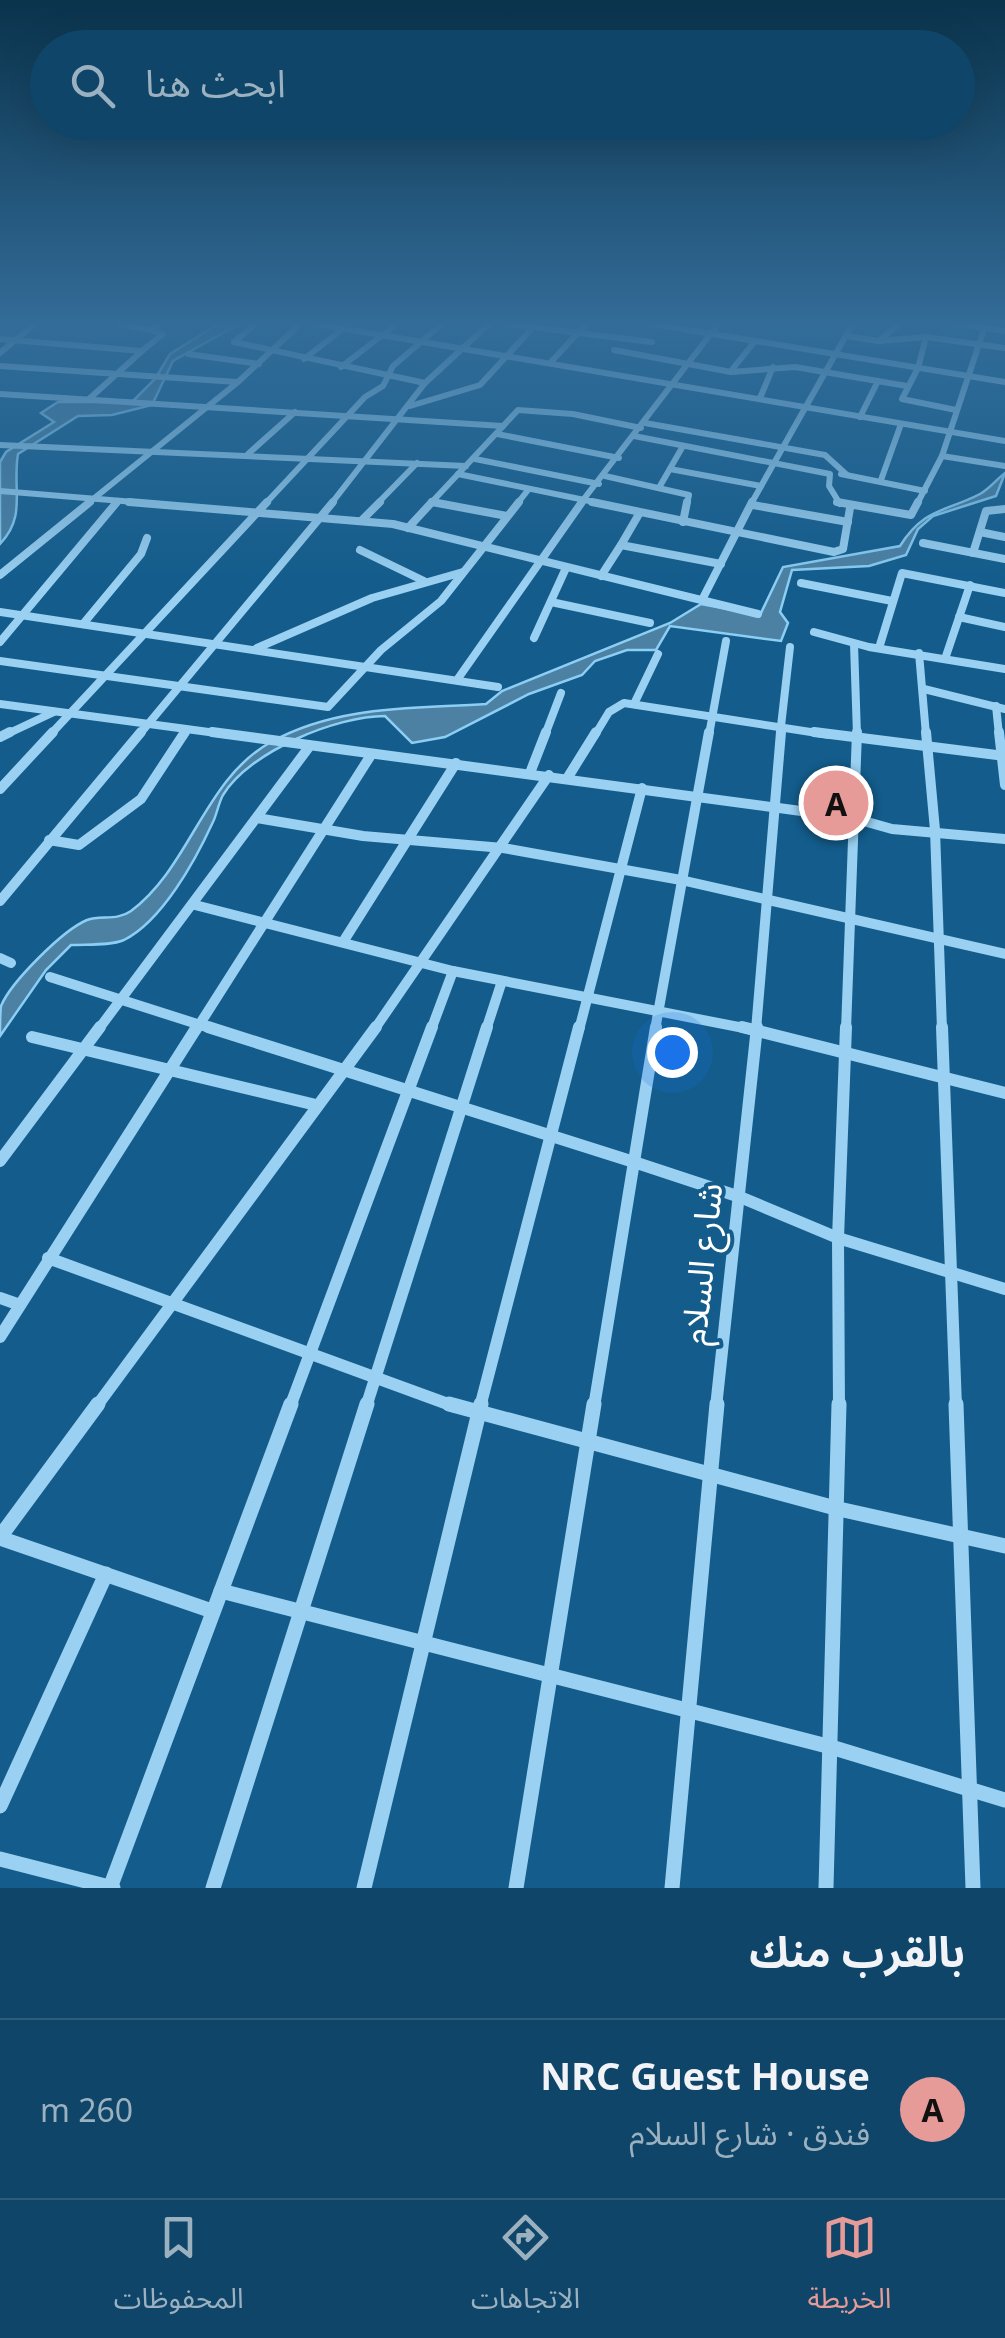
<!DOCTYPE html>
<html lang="ar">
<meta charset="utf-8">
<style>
body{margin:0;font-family:"Noto Sans","Noto Sans Arabic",sans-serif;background:#1c4f71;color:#f1f3f6;direction:rtl}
.you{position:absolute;left:672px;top:1052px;width:35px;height:35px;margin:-25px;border:8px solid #fff;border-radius:50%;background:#1a73e8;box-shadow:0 0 0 15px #1a73e833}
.badge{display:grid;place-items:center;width:65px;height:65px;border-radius:50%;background:#e69b98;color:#111;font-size:32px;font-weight:700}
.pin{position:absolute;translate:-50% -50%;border:5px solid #fff;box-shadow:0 2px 10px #0006}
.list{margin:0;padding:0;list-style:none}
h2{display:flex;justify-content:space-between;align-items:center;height:130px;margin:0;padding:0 40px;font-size:42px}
h2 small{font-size:32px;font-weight:400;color:#9bb1c0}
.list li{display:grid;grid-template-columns:65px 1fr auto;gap:30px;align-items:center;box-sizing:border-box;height:180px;padding:0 40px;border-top:2px solid #2e5d7c}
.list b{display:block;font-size:38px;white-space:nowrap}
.list p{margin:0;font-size:32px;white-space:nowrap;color:#9bb1c0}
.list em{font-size:32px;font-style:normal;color:#9bb1c0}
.icon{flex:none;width:55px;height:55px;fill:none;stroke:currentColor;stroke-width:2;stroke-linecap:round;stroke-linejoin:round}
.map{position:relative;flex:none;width:1005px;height:1888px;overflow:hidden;direction:ltr}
.search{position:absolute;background:#0e4568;box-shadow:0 10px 40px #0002;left:30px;right:30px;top:30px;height:110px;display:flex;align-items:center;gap:25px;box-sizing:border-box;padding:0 35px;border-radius:55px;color:#9bb1c0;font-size:38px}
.sheet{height:310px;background:#0e4568}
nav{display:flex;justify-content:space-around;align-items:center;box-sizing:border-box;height:140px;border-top:2px solid #2e5d7c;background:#0e4568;font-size:28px;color:#9bb1c0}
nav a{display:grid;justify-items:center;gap:5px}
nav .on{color:#e69b98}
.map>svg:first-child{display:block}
.water{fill:#4c81a3;stroke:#8ccef4;stroke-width:2.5}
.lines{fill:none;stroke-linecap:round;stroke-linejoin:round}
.minor-far4{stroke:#9ad0f1;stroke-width:6}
.minor-far3{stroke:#9ad0f1;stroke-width:8}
.minor-far2{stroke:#9ad0f1;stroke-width:10}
.minor-far1{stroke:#9ad0f1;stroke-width:12}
.minor{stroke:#9ad0f1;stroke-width:15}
.labels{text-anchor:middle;stroke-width:8;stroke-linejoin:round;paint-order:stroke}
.near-street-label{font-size:35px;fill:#fff;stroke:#135c8b}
</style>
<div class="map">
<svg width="1005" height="1888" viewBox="0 0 1005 1888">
<rect width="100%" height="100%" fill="#135c8b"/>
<g class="water">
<path d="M220,323H241L173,361L152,405L112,415L78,416L18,454C12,489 27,516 0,544V462L6,452L54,422L41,413L58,402H132L155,379L170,354Z"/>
<path d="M1005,473L996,496L933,516L918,529L906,555L869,566L792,570L780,612L788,623L781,641L670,626L656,650H627L595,661L582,675L529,694L445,737L412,743L385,716C337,716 250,751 223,795C218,804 217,815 212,824C195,861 162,921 124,940C111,946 86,944 71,945L46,970L0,1036C0,1027 0,1014 1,1006C11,982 63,930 87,920C101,915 117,921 131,911C191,866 204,779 271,742C338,705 412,709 486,704L502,691L670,623L701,604L760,615L783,567L900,546C924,508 945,512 980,494C989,489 997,479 1005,473Z"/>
</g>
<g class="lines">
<g class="minor-far4">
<polyline points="116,323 150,330 161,323"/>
<polyline points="257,323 234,342 425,383"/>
<polyline points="311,323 1005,441"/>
<polyline points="500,323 652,342"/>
<polyline points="646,323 1005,382"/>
<polyline points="953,323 1005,331"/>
<polyline points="845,336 879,341 926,337 1005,348"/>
<polyline points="926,337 918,368 902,399 956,410"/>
<polyline points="0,339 142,351 163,334 150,330"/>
<polyline points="880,340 900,323"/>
<polyline points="614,350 731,372 795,367 907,386"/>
<polyline points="0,353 36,323"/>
<polyline points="188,354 259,364"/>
<polyline points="304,359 350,323"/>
<polyline points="551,362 587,323"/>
<polyline points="0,366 237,382"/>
<polyline points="341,367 398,323"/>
<polyline points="731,371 755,341"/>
<polyline points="0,394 503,426"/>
<polyline points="760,398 773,367"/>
<polyline points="89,399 142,351"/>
<polyline points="410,406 480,385 537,323"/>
<polyline points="860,417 878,381"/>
<polyline points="645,423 825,455 847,475"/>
<polyline points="497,434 619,458"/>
<polyline points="634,436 830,474 829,486 840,504"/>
<polyline points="0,445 466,466"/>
<polyline points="248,454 295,412"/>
<polyline points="942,456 1005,466"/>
<polyline points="475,459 599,484"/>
<polyline points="670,469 761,486"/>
<polyline points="458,474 604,504"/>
<polyline points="841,474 925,491"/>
<polyline points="605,476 689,495 687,504"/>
<polyline points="881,480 901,424"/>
<polyline points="660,486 683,446"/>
<polyline points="0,491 159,504"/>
<polyline points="432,502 444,504"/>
<polyline points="87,504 238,382 301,323"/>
<polyline points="265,504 365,397 383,386 393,366 443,323"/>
<polyline points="331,504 425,383 490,323"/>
<polyline points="377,504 417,463"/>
<polyline points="430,504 518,410 573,414 641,428"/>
<polyline points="517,504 528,490"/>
<polyline points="580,504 719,323"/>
<polyline points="751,504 853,323"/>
<polyline points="917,504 942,456 986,323"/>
</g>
<g class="minor-far3">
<polyline points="129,502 393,524 758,614"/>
<polyline points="432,502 507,516"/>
<polyline points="592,502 834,552 843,549 850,508"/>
<polyline points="837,502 911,515 918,502"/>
<polyline points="753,505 848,522"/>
<polyline points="639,514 621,545 721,564"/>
<polyline points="362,520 380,502"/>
<polyline points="683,522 687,502"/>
<polyline points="408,528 432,502"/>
<polyline points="980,532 1005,537"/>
<polyline points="923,543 1005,559"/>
<polyline points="360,550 424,581"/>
<polyline points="973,553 986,511 1005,509"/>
<polyline points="0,575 90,502"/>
<polyline points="601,576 621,545"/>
<polyline points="801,583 892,601"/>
<polyline points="703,598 752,502"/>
<polyline points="551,602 650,623"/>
<polyline points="0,612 498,687"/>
<polyline points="959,617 1005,627"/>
<polyline points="83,624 141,554 147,538"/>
<polyline points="814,632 869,647 1005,669"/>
<polyline points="534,638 566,568"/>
<polyline points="0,642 117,502"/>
<polyline points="854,644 857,735"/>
<polyline points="257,648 372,598 463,572"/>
<polyline points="879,648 902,573 1005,593"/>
<polyline points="919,653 926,735"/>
<polyline points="946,656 970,585"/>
<polyline points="0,661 328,707 381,650 441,601 519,502"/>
<polyline points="457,680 582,502"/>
<polyline points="924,689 1005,709"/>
<polyline points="0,704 231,735"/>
<polyline points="634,704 658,654"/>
<polyline points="996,706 999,735"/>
<polyline points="5,735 54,712"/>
<polyline points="50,735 267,502"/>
<polyline points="139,735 333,502"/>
<polyline points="183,735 186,731"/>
<polyline points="545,735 561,693"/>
<polyline points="595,735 609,712 624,703 830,735"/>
<polyline points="709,735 726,641"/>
<polyline points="780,735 790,647"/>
</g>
<g class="minor-far2">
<polyline points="212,732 853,818 892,829 1005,839"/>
<polyline points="814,732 1005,756"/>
<polyline points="926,732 935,830 942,1030"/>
<polyline points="999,732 1005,785"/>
<polyline points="0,737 10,732"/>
<polyline points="530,773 546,732"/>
<polyline points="568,777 596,732"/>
<polyline points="0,789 53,732"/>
<polyline points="257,818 363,836 503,848 681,880 1005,954"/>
<polyline points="49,840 79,845 141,799 185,732"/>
<polyline points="0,901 141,732"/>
<polyline points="195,905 453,971 754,1030"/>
<polyline points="343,942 456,763"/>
<polyline points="0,958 11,963"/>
<polyline points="50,977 216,1030"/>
<polyline points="98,1030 309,747"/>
<polyline points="196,1030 371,755"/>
<polyline points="374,1030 549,775"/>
<polyline points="431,1030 453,971"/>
<polyline points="486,1030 502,981"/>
<polyline points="579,1030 642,788"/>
<polyline points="655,1030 709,732"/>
<polyline points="756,1030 781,732"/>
<polyline points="846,1030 857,732"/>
</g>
<g class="minor-far1">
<polyline points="208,1027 637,1163 740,1197 838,1238 1005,1289"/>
<polyline points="742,1027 1005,1093"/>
<polyline points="942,1027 956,1407"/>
<polyline points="32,1037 316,1105"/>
<polyline points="0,1161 100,1027"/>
<polyline points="48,1258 456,1407"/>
<polyline points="0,1298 20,1305"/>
<polyline points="0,1337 197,1027"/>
<polyline points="96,1407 376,1027"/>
<polyline points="290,1407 432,1027"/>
<polyline points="366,1407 487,1027"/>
<polyline points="480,1407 579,1027"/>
<polyline points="594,1407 656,1027"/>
<polyline points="716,1407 757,1027"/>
<polyline points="839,1407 838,1238 846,1027"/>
</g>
<g class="minor">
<polyline points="449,1404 839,1509 1005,1546"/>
<polyline points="956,1404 973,1888"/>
<polyline points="0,1537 98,1404"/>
<polyline points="0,1538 212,1611"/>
<polyline points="221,1591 831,1747 1005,1800"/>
<polyline points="0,1806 106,1574"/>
<polyline points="0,1859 113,1888"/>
<polyline points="110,1888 291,1404"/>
<polyline points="213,1888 367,1404"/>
<polyline points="364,1888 481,1404"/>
<polyline points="516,1888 594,1404"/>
<polyline points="672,1888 717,1404"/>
<polyline points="826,1888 839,1404"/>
</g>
</g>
<linearGradient id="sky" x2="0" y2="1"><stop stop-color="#0a334c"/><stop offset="0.55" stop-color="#336c98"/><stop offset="1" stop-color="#336c98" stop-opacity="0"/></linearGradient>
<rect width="1005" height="587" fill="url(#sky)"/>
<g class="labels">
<g class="near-street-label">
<text transform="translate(702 1264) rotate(-84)" y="12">شارع السلام</text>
</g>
</g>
</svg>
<div class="you"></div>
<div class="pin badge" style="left:836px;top:803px">A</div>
<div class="search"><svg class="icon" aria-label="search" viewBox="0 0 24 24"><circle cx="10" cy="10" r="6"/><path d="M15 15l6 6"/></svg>ابحث هنا</div>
</div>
<section class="sheet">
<h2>بالقرب منك<small></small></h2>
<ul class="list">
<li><span class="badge">A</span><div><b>NRC Guest House</b><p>فندق · شارع السلام</p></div><em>260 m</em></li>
</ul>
</section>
<nav>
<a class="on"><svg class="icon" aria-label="map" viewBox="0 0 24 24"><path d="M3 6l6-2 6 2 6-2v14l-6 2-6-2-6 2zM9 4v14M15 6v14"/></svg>الخريطة</a>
<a><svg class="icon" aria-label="directions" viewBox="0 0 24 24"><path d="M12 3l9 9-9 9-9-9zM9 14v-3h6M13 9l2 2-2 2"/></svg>الاتجاهات</a>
<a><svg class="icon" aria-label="saved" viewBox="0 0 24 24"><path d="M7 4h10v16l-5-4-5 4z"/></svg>المحفوظات</a>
</nav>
